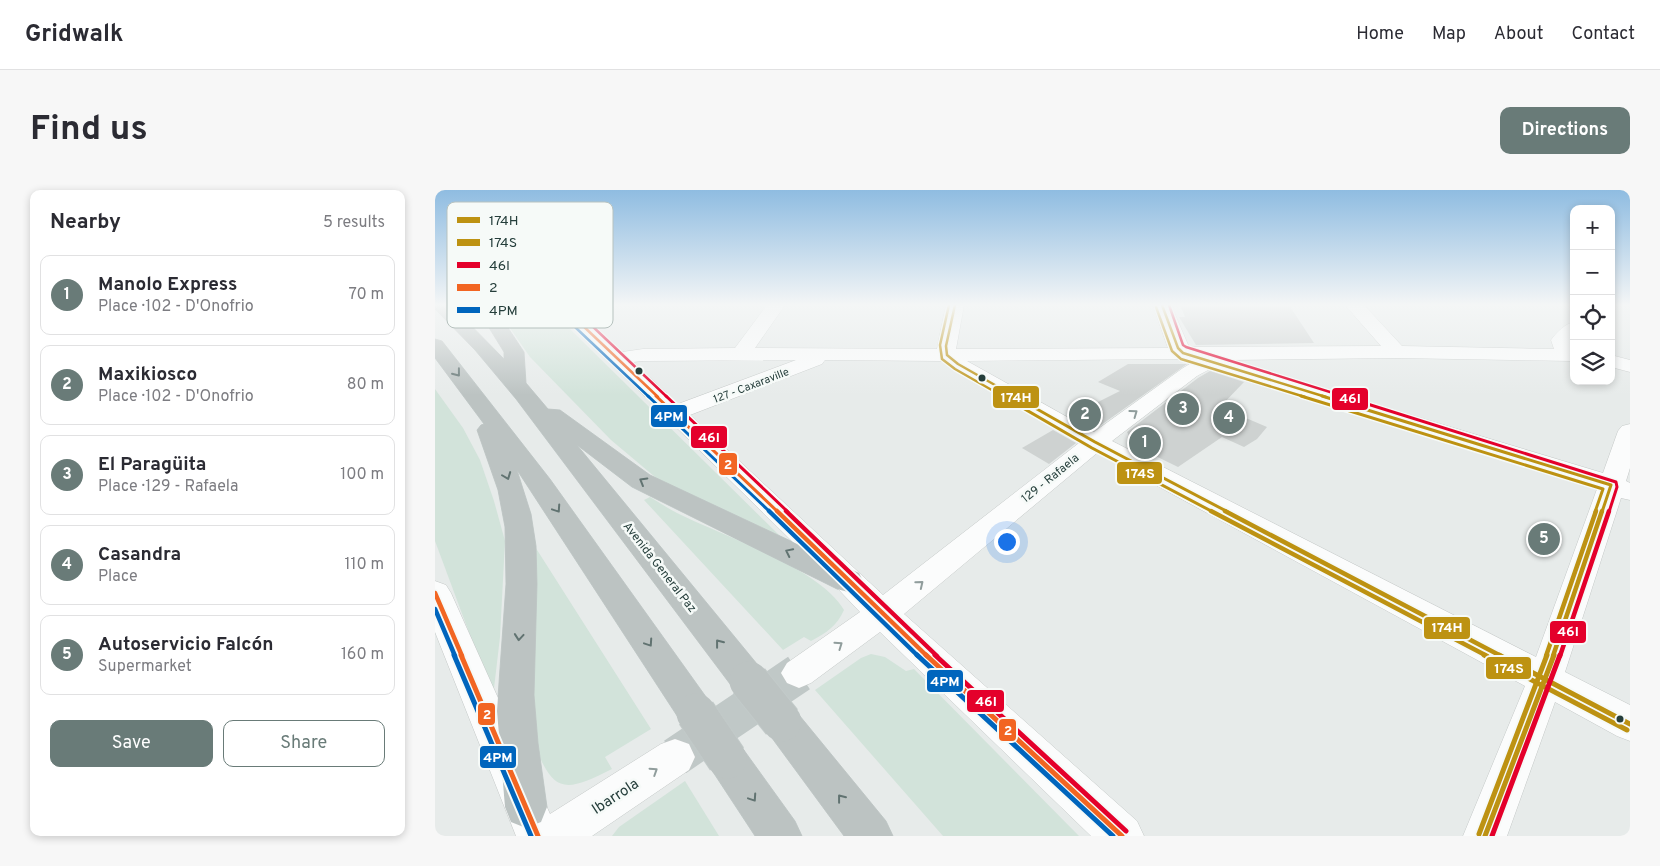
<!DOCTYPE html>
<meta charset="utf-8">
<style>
body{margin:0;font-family:Overpass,sans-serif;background:#f7f7f7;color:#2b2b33}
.controls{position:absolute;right:15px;top:15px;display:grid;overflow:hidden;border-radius:10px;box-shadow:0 2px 8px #0003}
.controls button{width:45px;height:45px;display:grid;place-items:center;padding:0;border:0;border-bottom:1px solid #e1e1e2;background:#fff;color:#2b2b33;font:25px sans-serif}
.you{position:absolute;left:571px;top:351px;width:18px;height:18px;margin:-12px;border:4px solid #fff;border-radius:50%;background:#1a73e8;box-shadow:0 0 0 8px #1a73e833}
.badge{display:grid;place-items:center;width:32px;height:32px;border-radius:50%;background:#697b78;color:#fff;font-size:16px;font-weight:700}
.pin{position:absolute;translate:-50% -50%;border:2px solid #fff;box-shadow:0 1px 5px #0006}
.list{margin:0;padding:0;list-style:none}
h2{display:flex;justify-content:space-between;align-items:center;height:65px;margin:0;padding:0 20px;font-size:21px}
h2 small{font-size:16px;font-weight:400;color:#7c7c81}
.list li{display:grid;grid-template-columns:32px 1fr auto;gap:15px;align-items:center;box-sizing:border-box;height:80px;margin:0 10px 10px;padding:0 10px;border:1px solid #e1e1e2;border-radius:10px}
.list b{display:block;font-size:19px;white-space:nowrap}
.list p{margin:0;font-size:16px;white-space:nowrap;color:#7c7c81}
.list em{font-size:16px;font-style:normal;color:#7c7c81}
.actions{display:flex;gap:10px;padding:15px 20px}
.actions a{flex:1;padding:11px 0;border:1px solid #697b78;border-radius:10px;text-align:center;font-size:18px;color:#697b78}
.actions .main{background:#697b78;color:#fff}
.icon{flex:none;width:28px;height:28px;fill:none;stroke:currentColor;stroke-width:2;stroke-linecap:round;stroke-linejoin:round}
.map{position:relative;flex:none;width:1195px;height:646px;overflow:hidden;border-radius:10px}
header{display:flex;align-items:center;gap:30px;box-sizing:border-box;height:70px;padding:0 25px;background:#fff;border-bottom:1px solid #e1e1e2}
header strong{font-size:24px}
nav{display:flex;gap:28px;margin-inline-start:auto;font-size:18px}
.intro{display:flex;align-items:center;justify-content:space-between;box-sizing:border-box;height:120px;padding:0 30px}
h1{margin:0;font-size:35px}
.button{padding:12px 22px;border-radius:10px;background:#697b78;color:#fff;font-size:18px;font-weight:700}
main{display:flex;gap:30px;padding:0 30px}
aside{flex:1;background:#fff;border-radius:10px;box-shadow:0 2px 8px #0003}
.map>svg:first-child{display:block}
.green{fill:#d2e3da}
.building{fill:#ced2d1}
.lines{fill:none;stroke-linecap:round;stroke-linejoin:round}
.minor-tunnel{stroke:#c0c8c7;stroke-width:39;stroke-dasharray:39 19;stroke-linecap:butt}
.minor-casing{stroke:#c4c8c7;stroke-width:1}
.highway-casing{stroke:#c2cac9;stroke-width:1}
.minor{fill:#fbfcfc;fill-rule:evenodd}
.highway{fill:#bcc3c2;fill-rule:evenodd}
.highway-bridge-casing{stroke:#c2cac9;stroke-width:41;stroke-linecap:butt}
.highway-bridge{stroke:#bcc3c2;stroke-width:39}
.bus-1-far3-casing{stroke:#f6faf8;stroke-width:5}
.bus-1-far2-casing{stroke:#f6faf8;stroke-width:6}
.bus-1-far1-casing{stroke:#f6faf8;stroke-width:8}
.bus-1-casing{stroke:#f6faf8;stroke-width:9}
.bus-2-far3-casing{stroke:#f6faf8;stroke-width:5}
.bus-2-far2-casing{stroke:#f6faf8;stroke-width:6}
.bus-2-far1-casing{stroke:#f6faf8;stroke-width:8}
.bus-2-casing{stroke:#f6faf8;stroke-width:9}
.bus-3-far3-casing{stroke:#f6faf8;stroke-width:5}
.bus-3-far2-casing{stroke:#f6faf8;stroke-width:6}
.bus-3-far1-casing{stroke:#f6faf8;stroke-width:8}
.bus-3-casing{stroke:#f6faf8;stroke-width:9}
.bus-4-far3-casing{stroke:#f6faf8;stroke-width:5}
.bus-4-far2-casing{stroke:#f6faf8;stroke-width:6}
.bus-4-far1-casing{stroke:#f6faf8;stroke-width:8}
.bus-4-casing{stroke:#f6faf8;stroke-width:9}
.bus-5-far3-casing{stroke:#f6faf8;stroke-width:5}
.bus-5-far2-casing{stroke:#f6faf8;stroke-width:6}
.bus-5-far1-casing{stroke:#f6faf8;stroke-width:8}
.bus-5-casing{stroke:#f6faf8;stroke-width:9}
.bus-1-far3{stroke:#bd9212;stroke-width:2.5}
.bus-1-far2{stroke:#bd9212;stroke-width:3}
.bus-1-far1{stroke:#bd9212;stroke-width:4.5}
.bus-1{stroke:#bd9212;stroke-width:5}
.bus-2-far3{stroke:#bd9212;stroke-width:2.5}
.bus-2-far2{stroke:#bd9212;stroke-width:3}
.bus-2-far1{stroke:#bd9212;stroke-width:4.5}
.bus-2{stroke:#bd9212;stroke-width:5}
.bus-3-far3{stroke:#e4002b;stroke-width:2.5}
.bus-3-far2{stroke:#e4002b;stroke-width:3}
.bus-3-far1{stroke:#e4002b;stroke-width:4.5}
.bus-3{stroke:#e4002b;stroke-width:5}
.bus-4-far3{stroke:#f26522;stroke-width:2.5}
.bus-4-far2{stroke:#f26522;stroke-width:3}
.bus-4-far1{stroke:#f26522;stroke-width:4.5}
.bus-4{stroke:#f26522;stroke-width:5}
.bus-5-far3{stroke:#0065bd;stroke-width:2.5}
.bus-5-far2{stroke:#0065bd;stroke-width:3}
.bus-5-far1{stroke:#0065bd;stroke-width:4.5}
.bus-5{stroke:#0065bd;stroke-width:5}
.oneway{stroke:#617371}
.oneway2{stroke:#909d9c}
.bus-dot{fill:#253e3b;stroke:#f6faf8;stroke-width:2}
.labels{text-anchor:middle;stroke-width:5;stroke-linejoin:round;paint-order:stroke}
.far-street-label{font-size:11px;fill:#253e3b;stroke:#f6faf8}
.street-label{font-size:12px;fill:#253e3b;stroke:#f6faf8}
.near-street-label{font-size:15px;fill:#253e3b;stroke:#f6faf8}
.key{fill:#f6faf8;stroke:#b7c2bf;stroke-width:1}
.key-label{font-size:14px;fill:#253e3b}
.line-badge{stroke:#f6faf8;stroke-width:2}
.badge-label{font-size:14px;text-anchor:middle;font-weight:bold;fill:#fff}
</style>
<header>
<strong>Gridwalk</strong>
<nav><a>Home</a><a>Map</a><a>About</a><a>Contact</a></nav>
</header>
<div class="intro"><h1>Find us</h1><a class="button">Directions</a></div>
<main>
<aside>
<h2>Nearby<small>5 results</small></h2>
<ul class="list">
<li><span class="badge">1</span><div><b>Manolo Express</b><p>Place · 102 - D'Onofrio</p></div><em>70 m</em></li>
<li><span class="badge">2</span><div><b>Maxikiosco</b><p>Place · 102 - D'Onofrio</p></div><em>80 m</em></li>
<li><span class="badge">3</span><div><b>El Paragüita</b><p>Place · 129 - Rafaela</p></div><em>100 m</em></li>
<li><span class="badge">4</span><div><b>Casandra</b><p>Place</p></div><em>110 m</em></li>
<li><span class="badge">5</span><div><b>Autoservicio Falcón</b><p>Supermarket</p></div><em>160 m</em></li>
</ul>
<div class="actions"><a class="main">Save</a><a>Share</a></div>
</aside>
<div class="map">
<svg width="1195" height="646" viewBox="0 0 1195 646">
<rect width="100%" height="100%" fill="#e7ebea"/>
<g class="green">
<polygon points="109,119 132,136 345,346 226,292 176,250 95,167 68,128"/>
<polygon points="0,199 28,238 45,270 59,311 70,351 65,447 58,507 0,351"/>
<path d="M215,307C224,312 232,318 242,323C286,345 385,378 409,420C402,436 391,443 376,451L369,447L348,460L209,310Z"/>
<path d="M97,352L216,539L170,567L177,579C128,604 118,603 98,551Z"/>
<polygon points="436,464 450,467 471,481 479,479 644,646 508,646 380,500 426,468"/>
<polygon points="250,591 284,646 177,646 184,637"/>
</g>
<g class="building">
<polygon points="745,115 854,115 879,153 761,155 744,127 750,127"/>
<polygon points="693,174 752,174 659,240 638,228 653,220 649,219 685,201 663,192"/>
<polygon points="775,181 809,192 785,217 832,237 822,249 809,257 787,247 743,277 700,256 692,242 763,188"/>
<polygon points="618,240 641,253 614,274 587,258"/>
</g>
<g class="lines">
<polyline class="minor-tunnel" points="240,567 364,483"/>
<defs>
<g id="minor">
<path d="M78,115H97L101,120L98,124C89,126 84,123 78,115Z"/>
<path d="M117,115H136L187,162L208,159L300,158L332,115H350L320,158L502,159L511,115H529L521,159L733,158L718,115H736L754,157L946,156L910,115H929L967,156L1119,159L1116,150C1122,142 1130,134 1139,132V148L1136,151L1139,159V171L962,168L793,170L1168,283L1183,241L1187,236L1195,234V278L1191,291L1195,293V310L1186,308L1130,482L1195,515V551L1182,546L1120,512L1072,646H1028L1090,496L662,263L469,424L702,631L709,646H656L445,442L376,493L364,498L352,493L346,483L352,473L425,422L366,360ZM748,169L758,172L748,178L659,242L532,171ZM361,170L243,214L198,172L208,171ZM390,170L507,171L516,178L644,253L448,405L255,225L387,174ZM777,178L1162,299L1101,467L677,251L762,186Z"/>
<polygon points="1176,165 1195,170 1195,182 1176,177"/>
<polygon points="0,391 11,395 16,403 115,624 226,554 240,549 254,554 260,567 254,580 157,646 81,646 0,442"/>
</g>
<g id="highway">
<polygon points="0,115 16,115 69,169 69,162 40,115 58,115 89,162 91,193 113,219 125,220 215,285 424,383 428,391 424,399 413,402 402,399 197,297 142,255 327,480 332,491 327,502 314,506 301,502 81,209 40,160 0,119"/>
<polygon points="0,149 7,151 115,289 274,511 280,523 274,535 261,539 248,535 82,280 96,324 101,356 102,394 99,505 103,553 112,617 106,632 91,638 76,632 70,617 62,521 71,394 70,337 63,300 42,240 46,235 49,234 0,168"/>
<polygon points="347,515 360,520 451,631 458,646 409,646 334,544 328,532 334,520"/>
<polygon points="292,550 306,556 360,631 367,646 320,646 278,582 272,569 278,556"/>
</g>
</defs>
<use href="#minor" class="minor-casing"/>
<use href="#highway" class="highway-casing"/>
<use href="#minor" class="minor"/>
<use href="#highway" class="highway"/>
<defs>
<g id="highway-bridge">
<polyline points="314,491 347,532"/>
<polyline points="261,523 292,569"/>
</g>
</defs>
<use href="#highway-bridge" class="highway-bridge-casing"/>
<use href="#highway-bridge" class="highway-bridge"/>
<defs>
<g id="bus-1-far3">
<polyline points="520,115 511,156 512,165 523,174 581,207"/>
<polyline points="727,115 743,158 748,163 891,207"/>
</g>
<g id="bus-1-far2">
<polyline points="579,206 660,252 793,322"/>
<polyline points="887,206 1176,295 1167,322"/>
</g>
<g id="bus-1-far1">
<polyline points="790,321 1066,466"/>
<polyline points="1118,466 1167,321"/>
</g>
<g id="bus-1">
<polyline points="1064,465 1195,534"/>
<polyline points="1050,646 1119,465"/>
</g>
<g id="bus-2-far3">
<polyline points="514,115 505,155 507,169 520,179 569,207"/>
<polyline points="721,117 737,161 746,169 870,207"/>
</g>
<g id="bus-2-far2">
<polyline points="567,206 657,258 778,322"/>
<polyline points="866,206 1168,299 1160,322"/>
</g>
<g id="bus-2-far1">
<polyline points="776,321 1052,466"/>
<polyline points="1111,466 1161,321"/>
</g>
<g id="bus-2">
<polyline points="1049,465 1192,540"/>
<polyline points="1044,644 1112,465"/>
</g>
<g id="bus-3-far3">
<polyline points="135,115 232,207"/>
<polyline points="734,115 748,155 751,157 911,207"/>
</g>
<g id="bus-3-far2">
<polyline points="231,206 353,322"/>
<polyline points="907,206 1181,292 1182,297 1174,322"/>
</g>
<g id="bus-3-far1">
<polyline points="351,321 502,466"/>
<polyline points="1125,466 1174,321"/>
</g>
<g id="bus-3">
<polyline points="500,465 691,641"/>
<polyline points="1057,646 1125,465"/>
</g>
<polyline id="bus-4-far3" points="126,115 223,207"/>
<polyline id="bus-4-far2" points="221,206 343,322"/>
<g id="bus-4-far1">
<polyline points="342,321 492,466"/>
<polyline points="0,403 27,466"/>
</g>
<g id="bus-4">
<polyline points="26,465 103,646"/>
<polyline points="491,465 687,646"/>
</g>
<polyline id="bus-5-far3" points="122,120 214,207"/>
<polyline id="bus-5-far2" points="213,206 335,322"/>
<g id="bus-5-far1">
<polyline points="334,321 483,466"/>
<polyline points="0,419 20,466"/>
</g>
<g id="bus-5">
<polyline points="19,465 96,646"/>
<polyline points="482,465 678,646"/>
</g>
</defs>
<use href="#bus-1-far3" class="bus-1-far3-casing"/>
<use href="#bus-1-far2" class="bus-1-far2-casing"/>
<use href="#bus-1-far1" class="bus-1-far1-casing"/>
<use href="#bus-1" class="bus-1-casing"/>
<use href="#bus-2-far3" class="bus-2-far3-casing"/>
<use href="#bus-2-far2" class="bus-2-far2-casing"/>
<use href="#bus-2-far1" class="bus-2-far1-casing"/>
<use href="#bus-2" class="bus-2-casing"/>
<use href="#bus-3-far3" class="bus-3-far3-casing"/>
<use href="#bus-3-far2" class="bus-3-far2-casing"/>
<use href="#bus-3-far1" class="bus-3-far1-casing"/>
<use href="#bus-3" class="bus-3-casing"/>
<use href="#bus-4-far3" class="bus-4-far3-casing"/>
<use href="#bus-4-far2" class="bus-4-far2-casing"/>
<use href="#bus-4-far1" class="bus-4-far1-casing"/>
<use href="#bus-4" class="bus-4-casing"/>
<use href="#bus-5-far3" class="bus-5-far3-casing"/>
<use href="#bus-5-far2" class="bus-5-far2-casing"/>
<use href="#bus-5-far1" class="bus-5-far1-casing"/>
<use href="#bus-5" class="bus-5-casing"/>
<use href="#bus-1-far3" class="bus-1-far3"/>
<use href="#bus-1-far2" class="bus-1-far2"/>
<use href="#bus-1-far1" class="bus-1-far1"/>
<use href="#bus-1" class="bus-1"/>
<use href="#bus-2-far3" class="bus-2-far3"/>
<use href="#bus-2-far2" class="bus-2-far2"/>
<use href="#bus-2-far1" class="bus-2-far1"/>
<use href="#bus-2" class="bus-2"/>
<use href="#bus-3-far3" class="bus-3-far3"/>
<use href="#bus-3-far2" class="bus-3-far2"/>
<use href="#bus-3-far1" class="bus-3-far1"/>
<use href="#bus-3" class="bus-3"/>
<use href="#bus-4-far3" class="bus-4-far3"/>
<use href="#bus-4-far2" class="bus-4-far2"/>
<use href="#bus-4-far1" class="bus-4-far1"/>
<use href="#bus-4" class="bus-4"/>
<use href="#bus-5-far3" class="bus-5-far3"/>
<use href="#bus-5-far2" class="bus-5-far2"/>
<use href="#bus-5-far1" class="bus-5-far1"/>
<use href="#bus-5" class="bus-5"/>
</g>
<defs><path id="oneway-chevron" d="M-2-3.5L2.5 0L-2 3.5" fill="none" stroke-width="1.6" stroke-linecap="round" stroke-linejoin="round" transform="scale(1.25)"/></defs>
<g class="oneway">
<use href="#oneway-chevron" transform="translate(22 183) rotate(52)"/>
<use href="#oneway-chevron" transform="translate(72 286) rotate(69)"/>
<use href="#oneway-chevron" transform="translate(208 291) rotate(-150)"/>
<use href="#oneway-chevron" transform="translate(122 319) rotate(56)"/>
<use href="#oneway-chevron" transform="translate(354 362) rotate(-154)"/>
<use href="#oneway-chevron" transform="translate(84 447) rotate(95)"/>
<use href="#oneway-chevron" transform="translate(214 453) rotate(56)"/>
<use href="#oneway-chevron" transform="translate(284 453) rotate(-128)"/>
<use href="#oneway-chevron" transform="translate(318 608) rotate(56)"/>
<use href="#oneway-chevron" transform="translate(406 608) rotate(-128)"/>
</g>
<g class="oneway2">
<use href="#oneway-chevron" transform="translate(699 223) rotate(-36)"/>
<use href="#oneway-chevron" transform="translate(485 394) rotate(-39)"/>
<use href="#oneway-chevron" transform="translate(404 455) rotate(-35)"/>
<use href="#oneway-chevron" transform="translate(219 581) rotate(-33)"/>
</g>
<linearGradient id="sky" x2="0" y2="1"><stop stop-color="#8fbce1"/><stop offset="0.56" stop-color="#f4f6f6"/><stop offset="1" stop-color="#f4f6f6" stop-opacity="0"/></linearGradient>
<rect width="1195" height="205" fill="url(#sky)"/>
<g class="bus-dot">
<circle cx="204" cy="181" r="4.5"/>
<circle cx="547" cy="188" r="4.5"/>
<circle cx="1185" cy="529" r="4.5"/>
</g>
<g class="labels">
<g class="far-street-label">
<text transform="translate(316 195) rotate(-21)" y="4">127 - Caxaraville</text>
</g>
<g class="street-label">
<text transform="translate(615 288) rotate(-39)" y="4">129 - Rafaela</text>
<text transform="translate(225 377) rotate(52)" y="4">Avenida General Paz</text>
</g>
<g class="near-street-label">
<text transform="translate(180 606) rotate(-33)" y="5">Ibarrola</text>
</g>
</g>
<rect x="12" y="12" width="166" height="126" rx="8" class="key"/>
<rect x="22" y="27" width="23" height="6" fill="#bd9212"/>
<rect x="22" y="49" width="23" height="7" fill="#bd9212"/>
<rect x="22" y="72" width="23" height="6" fill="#e4002b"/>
<rect x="22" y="94" width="23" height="7" fill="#f26522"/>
<rect x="22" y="117" width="23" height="6" fill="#0065bd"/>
<g class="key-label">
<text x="54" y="35">174H</text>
<text x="54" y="57">174S</text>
<text x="54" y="80">46I</text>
<text x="54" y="102">2</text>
<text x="54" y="125">4PM</text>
</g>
<g class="line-badge">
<rect x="557" y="195" width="48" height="24" rx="5" fill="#bd9212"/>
<rect x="896" y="197" width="38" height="24" rx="5" fill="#e4002b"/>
<rect x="215" y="214" width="38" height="24" rx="5" fill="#0065bd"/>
<rect x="255" y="235" width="38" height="24" rx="5" fill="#e4002b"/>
<rect x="283" y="262" width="20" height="24" rx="5" fill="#f26522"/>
<rect x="681" y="271" width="47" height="24" rx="5" fill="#bd9212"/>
<rect x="988" y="426" width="48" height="24" rx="5" fill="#bd9212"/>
<rect x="1114" y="430" width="38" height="24" rx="5" fill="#e4002b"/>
<rect x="1050" y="466" width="47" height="24" rx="5" fill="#bd9212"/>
<rect x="491" y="479" width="38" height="24" rx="5" fill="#0065bd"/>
<rect x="531" y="499" width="39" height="24" rx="5" fill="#e4002b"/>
<rect x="42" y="512" width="19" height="24" rx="5" fill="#f26522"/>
<rect x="563" y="528" width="19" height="24" rx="5" fill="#f26522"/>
<rect x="44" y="555" width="38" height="24" rx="5" fill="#0065bd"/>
</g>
<g class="badge-label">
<text x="581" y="212">174H</text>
<text x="915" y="213">46I</text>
<text x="234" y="231">4PM</text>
<text x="274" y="252">46I</text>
<text x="293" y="279">2</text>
<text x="705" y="288">174S</text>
<text x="1012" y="442">174H</text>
<text x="1133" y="446">46I</text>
<text x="1074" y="483">174S</text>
<text x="510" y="496">4PM</text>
<text x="551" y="516">46I</text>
<text x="52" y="529">2</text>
<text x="573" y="545">2</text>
<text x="63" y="572">4PM</text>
</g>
</svg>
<div class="controls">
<button>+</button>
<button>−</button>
<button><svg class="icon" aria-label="locate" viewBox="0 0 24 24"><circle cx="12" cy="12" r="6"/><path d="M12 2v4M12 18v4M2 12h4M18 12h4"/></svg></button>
<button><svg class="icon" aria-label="layers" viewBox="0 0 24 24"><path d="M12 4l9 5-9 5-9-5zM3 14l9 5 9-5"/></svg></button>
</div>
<div class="you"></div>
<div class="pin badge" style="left:710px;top:253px">1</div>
<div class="pin badge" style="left:650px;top:225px">2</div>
<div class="pin badge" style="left:748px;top:219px">3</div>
<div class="pin badge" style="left:794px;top:228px">4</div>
<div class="pin badge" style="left:1109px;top:349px">5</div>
</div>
</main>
